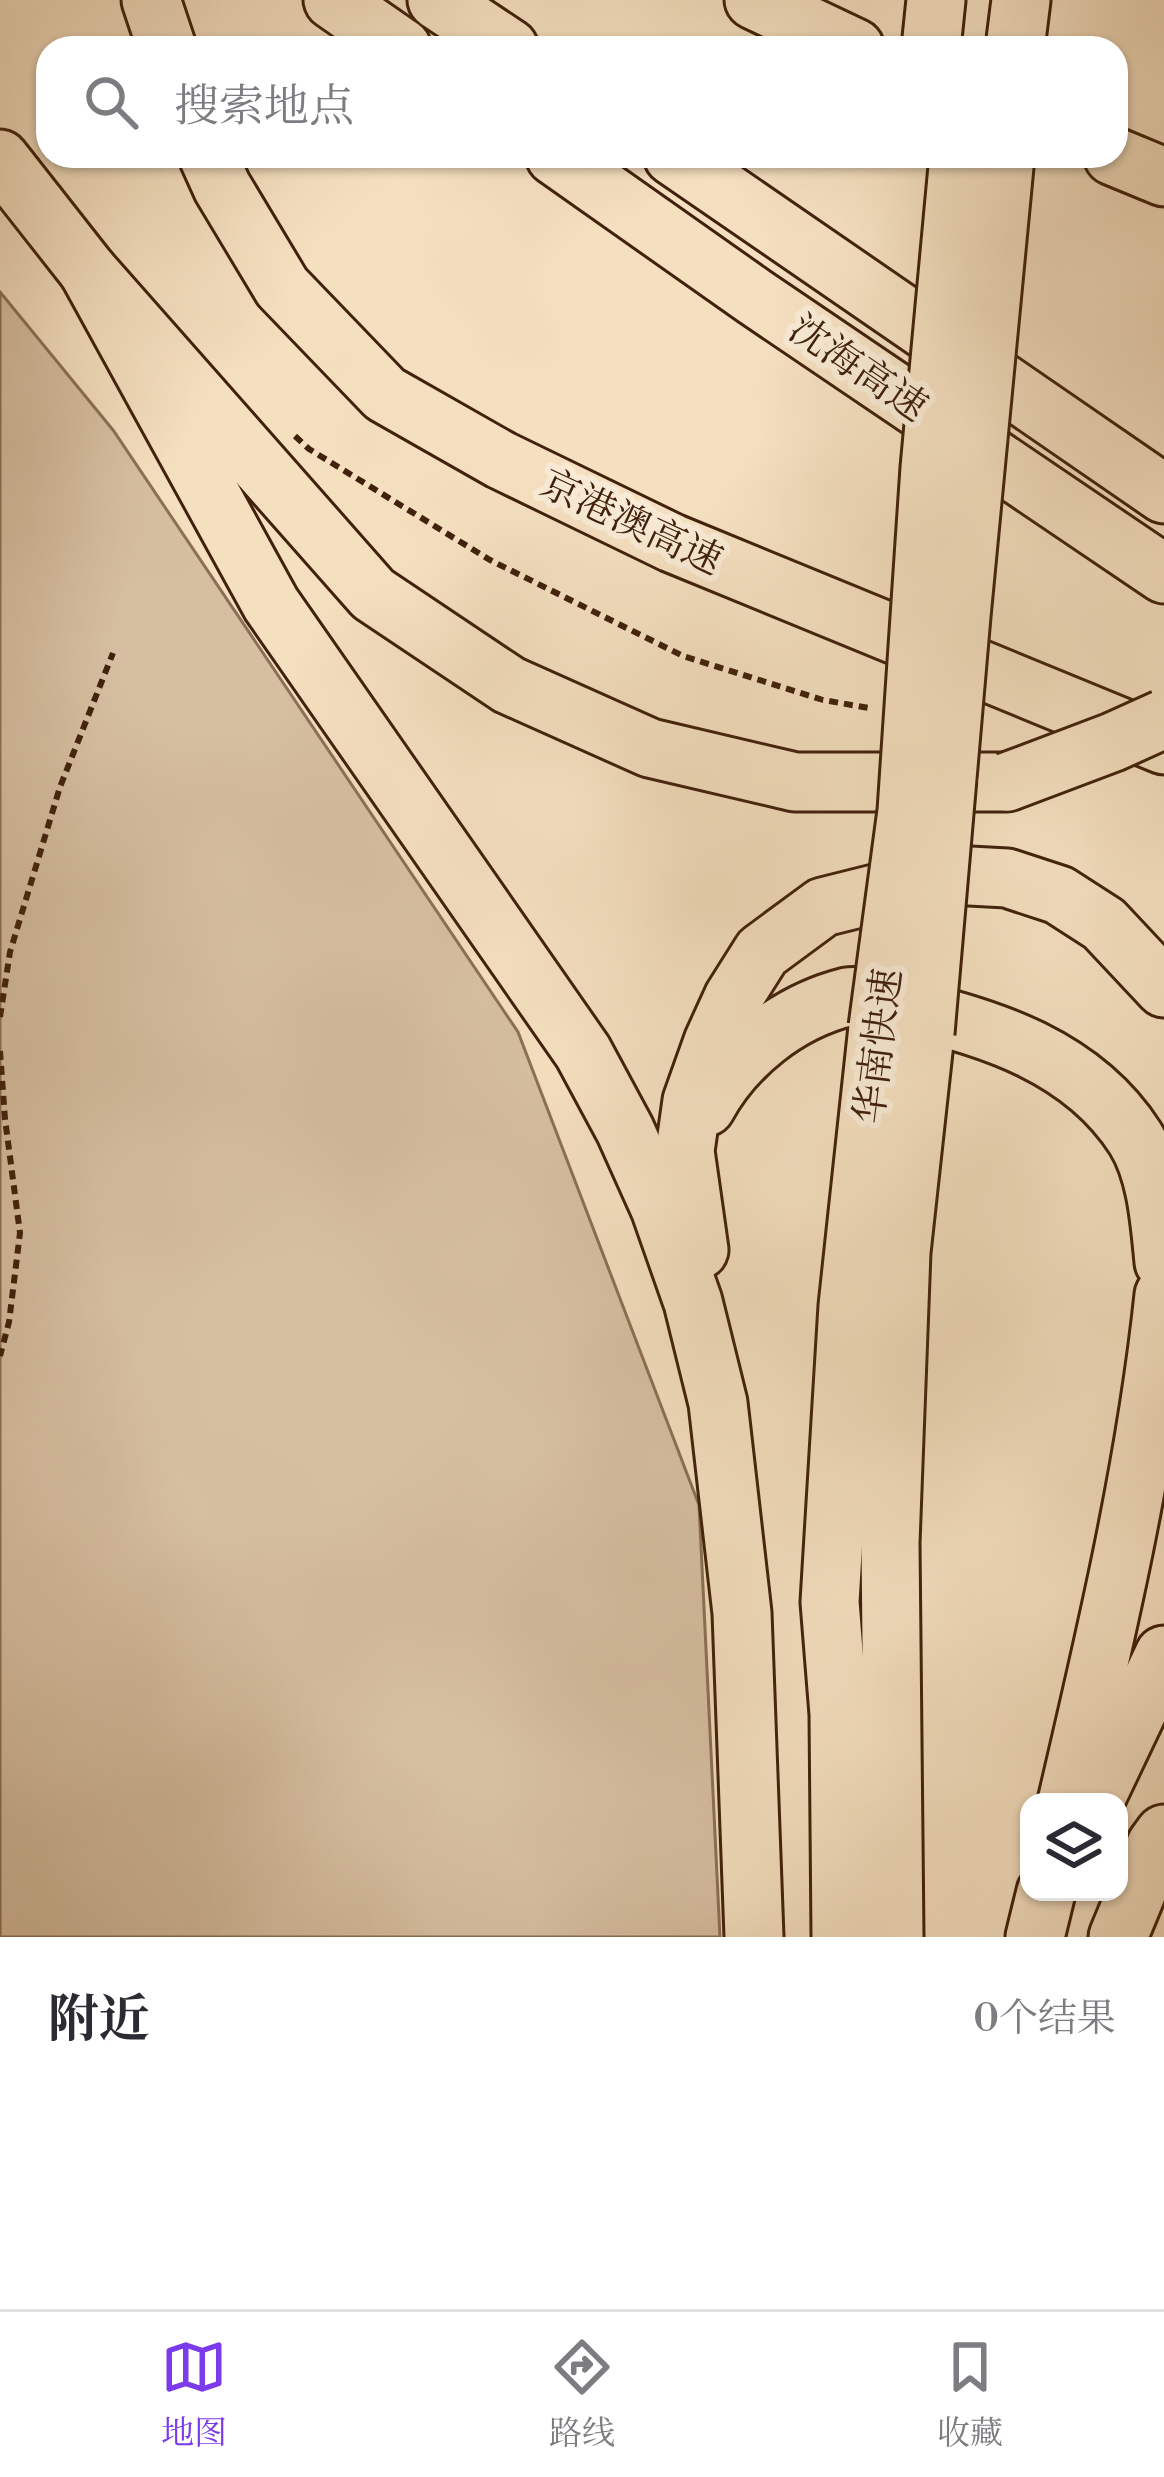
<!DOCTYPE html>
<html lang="zh">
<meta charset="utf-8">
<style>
body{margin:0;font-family:"Libre Bodoni","Noto Serif SC",serif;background:#f7f7f7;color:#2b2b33}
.controls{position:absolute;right:36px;bottom:36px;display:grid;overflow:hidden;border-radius:24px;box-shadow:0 3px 9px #0004}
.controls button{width:108px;height:108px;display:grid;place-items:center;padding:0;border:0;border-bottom:3px solid #e1e1e2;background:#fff;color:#2b2b33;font:60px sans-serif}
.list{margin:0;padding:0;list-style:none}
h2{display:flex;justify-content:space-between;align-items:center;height:156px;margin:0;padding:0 48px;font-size:51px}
h2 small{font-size:39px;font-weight:400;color:#7c7c81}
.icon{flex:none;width:66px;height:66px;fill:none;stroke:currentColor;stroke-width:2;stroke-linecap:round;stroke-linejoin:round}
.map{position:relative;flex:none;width:1164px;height:1937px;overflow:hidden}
.search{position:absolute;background:#fff;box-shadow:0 3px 9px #0004;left:36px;right:36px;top:36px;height:132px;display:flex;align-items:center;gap:30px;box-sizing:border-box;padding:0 42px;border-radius:36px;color:#7c7c81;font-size:45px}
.sheet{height:372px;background:#fff}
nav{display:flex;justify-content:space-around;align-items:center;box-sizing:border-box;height:168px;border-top:3px solid #e1e1e2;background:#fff;font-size:33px;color:#7c7c81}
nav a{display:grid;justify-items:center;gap:6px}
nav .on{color:#7c3aed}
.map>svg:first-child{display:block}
.green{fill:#d6bfa1;stroke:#8c7056;stroke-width:3}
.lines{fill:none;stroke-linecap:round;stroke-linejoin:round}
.highway-casing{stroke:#41210c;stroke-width:63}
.path{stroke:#41210c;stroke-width:6;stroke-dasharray:9 6;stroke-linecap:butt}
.highway{stroke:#f4dfbf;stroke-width:57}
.highway-bridge-casing{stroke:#41210c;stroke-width:63;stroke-linecap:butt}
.highway-bridge{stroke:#f4dfbf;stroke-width:57}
.labels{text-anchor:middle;stroke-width:12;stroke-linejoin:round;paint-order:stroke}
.street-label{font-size:39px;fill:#41210c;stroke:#f8ead5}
</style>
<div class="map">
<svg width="1164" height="1937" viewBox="0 0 1164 1937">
<rect width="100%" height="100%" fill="#f4dfbf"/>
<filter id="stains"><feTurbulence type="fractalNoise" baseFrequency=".00167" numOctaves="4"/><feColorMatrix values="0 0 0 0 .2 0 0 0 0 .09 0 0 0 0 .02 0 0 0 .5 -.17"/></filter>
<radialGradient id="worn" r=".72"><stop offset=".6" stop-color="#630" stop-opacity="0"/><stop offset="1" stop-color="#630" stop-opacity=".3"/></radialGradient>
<polygon class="green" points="0,292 113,430 518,1032 699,1505 720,1937 0,1937"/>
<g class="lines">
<defs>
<g id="highway">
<polyline points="151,0 167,48"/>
<polyline points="333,0 402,48"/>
<polyline points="437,0 509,48"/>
<polyline points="754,0 855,48"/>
<polyline points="931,48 936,0"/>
<polyline points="1015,48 1021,0"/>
<polyline points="208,156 222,187 282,287 385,394 501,460 672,543 1164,745"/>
<polyline points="555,156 755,297 1164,574"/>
<polyline points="673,156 1164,494"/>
<polyline points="1113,156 1164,177"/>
<polyline points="0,159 88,271 373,594 509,685 650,748 795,782 1007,782"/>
<polyline points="88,271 271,604 583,1052 625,1130 660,1208 693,1302 718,1403 742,1613 754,1937"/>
<path d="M706,1107C735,1054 788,1012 847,997C863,994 885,1003 901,1007C990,1027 1083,1057 1135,1138C1157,1173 1160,1222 1164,1262"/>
<polyline points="699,1250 685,1151 692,1101 713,1042 733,998 762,952 823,907 951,875 1007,878 1059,895 1104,924 1164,988"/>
<path d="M1067,1802C1106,1635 1146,1466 1164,1295"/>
<polyline points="1094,1802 1164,1655"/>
<polyline points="841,1937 839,1714 830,1602 848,1306 878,1027"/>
<polyline points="894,1937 890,1543 901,1252 925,1033"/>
<polyline points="1035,1937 1046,1892"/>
<polyline points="1118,1937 1156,1845 1164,1834"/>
</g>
</defs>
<use href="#highway" class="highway-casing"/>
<g class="path">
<polyline points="295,436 309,449 490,560 683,656 823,700 869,708"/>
<polyline points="0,1017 10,952 60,787 113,653"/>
<polyline points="0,1051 5,1119 20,1233 9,1322 0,1356"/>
</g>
<use href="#highway" class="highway"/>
<defs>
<g id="highway-bridge">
<polyline points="1007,782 1113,742 1164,719"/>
<polyline points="878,1027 907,811 930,468 959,156"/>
<polyline points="925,1033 961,616 1005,156"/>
</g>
</defs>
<use href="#highway-bridge" class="highway-bridge-casing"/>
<use href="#highway-bridge" class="highway-bridge"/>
</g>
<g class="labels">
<g class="street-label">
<text transform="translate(859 367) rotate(34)" y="14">沈海高速</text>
<text transform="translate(632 521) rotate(25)" y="14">京港澳高速</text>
<text transform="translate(877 1046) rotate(-83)" y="14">华南快速</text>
</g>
</g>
<rect width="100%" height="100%" filter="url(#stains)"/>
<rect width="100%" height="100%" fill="url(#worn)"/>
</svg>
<div class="controls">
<button><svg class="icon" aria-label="layers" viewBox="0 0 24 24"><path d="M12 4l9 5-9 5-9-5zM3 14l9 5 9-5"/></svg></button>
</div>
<div class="search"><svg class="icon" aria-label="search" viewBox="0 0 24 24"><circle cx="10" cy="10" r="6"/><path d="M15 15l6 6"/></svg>搜索地点</div>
</div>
<section class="sheet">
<h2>附近<small>0个结果</small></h2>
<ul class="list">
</ul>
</section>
<nav>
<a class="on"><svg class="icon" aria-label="map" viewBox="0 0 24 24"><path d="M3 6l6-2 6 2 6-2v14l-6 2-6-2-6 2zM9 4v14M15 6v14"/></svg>地图</a>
<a><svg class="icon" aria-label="directions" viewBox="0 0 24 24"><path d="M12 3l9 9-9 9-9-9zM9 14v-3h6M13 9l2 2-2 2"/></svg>路线</a>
<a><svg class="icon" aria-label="saved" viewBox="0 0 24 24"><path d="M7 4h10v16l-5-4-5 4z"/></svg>收藏</a>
</nav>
